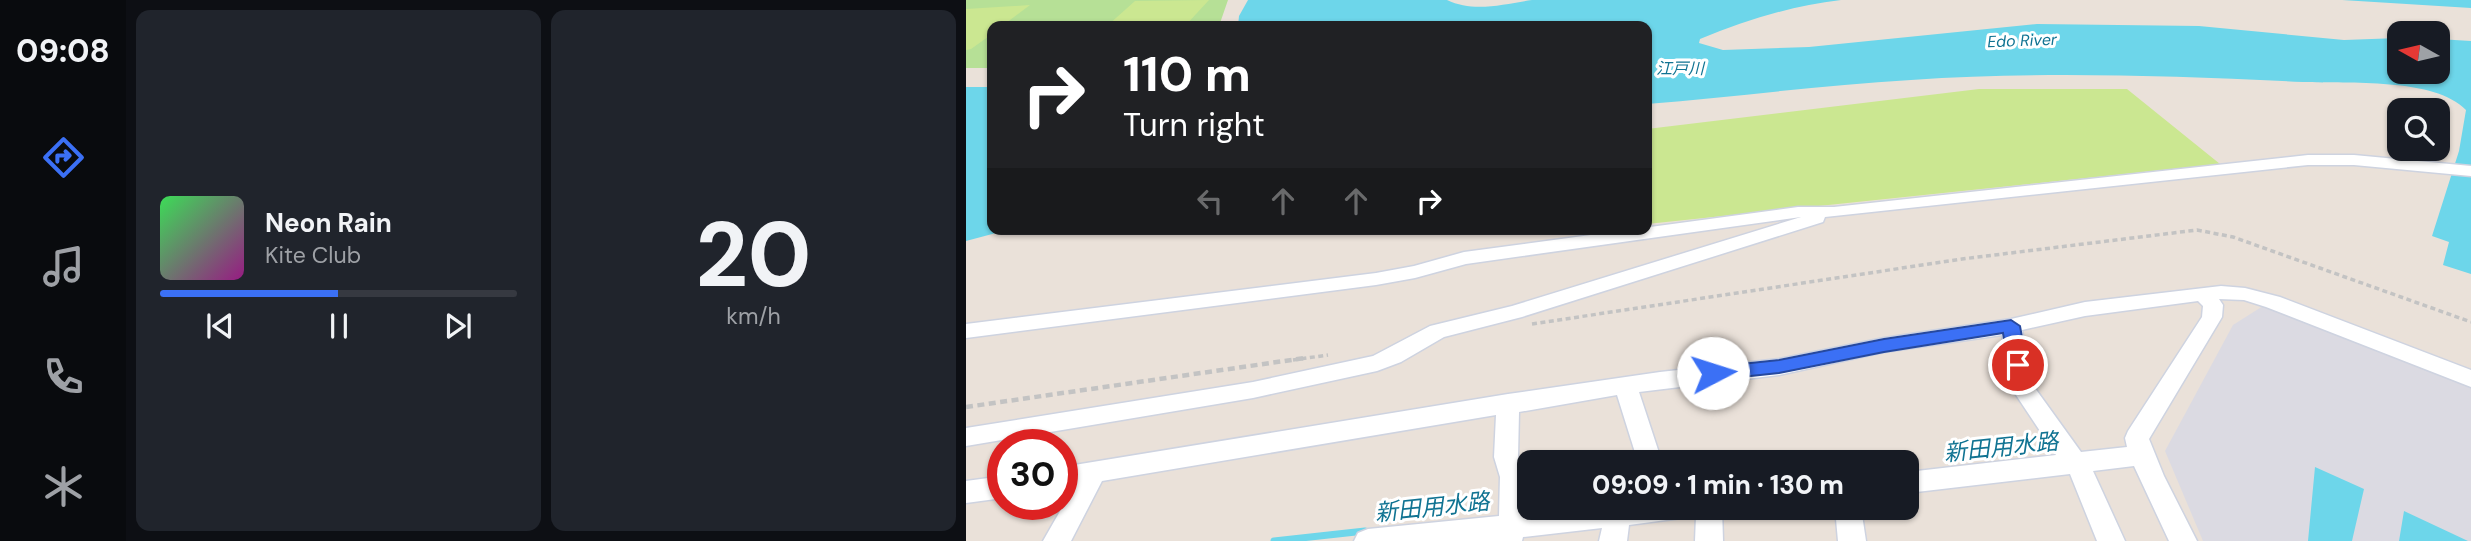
<!DOCTYPE html>
<meta charset="utf-8">
<style>
body{margin:0;font-family:"DM Sans","Noto Sans JP",sans-serif;background:#20242c;color:#f1f3f6;height:100vh;display:flex;flex-direction:column;font-size:26px;white-space:nowrap}
*{box-sizing:border-box;margin:0}
p{font-size:23px;color:#9ea1a6}
.icon{flex:none;width:38px;height:38px;fill:none;stroke:currentColor;stroke-width:2;stroke-linecap:round;stroke-linejoin:round}
.map{position:relative;flex:1;overflow:hidden}
.side{display:flex;flex-direction:column;gap:10px;padding:10px;background:#0d0f14;width:840px}
.side>*{flex:none}
.top-card{position:absolute;left:21px;top:21px;width:665px;height:214px;border-radius:14px;box-shadow:0 2px 5px #0004;background:#202124;color:#fff;overflow:hidden}
.needle{width:46px;rotate:278deg}
.controls{position:absolute;left:1421px;top:21px;display:grid;gap:14px}
.controls a{display:grid;place-items:center;width:63px;height:63px;border-radius:14px;background:#171b24;box-shadow:0 2px 5px #0004;font-size:35px}
.speed{position:absolute;left:21px;top:429px;display:flex;gap:14px;font-size:35px;font-weight:700;text-align:center}
.speed>*{display:grid;place-content:center;width:91px;height:91px;border-radius:50%;background:#171b24;box-shadow:0 2px 5px #0004;line-height:1}
.speed .limit{border:10px solid #d22;background:#fff;color:#111}
.pin{position:absolute;display:grid;place-items:center;width:60px;height:60px;color:#fff;margin:-30px;border:4px solid #fff;border-radius:50%;box-shadow:0 2px 7px #0007}
.me{position:absolute;width:77px;margin:-38px;rotate:85deg;stroke-linejoin:round;filter:drop-shadow(0 0 5px #0008)}
.turn{display:flex;align-items:center;gap:24px;height:147px;padding:0 21px;font-size:32px}
.turn .icon{width:91px;height:91px;stroke-width:2.5}
.turn b{display:block;font-size:49px;line-height:60px}
.lanes{display:flex;align-items:center;height:66px;padding:0 21px;background:#0003;justify-content:center;gap:35px;direction:ltr}
.lanes .off{opacity:.35}
.side .widget{flex:1;display:flex;flex-direction:column;justify-content:center;gap:10px;min-width:0;padding:0 24px;border-radius:14px;background:#20242c}
.side .dial{align-items:center;gap:0}
.dial b{font-size:91px;line-height:1}
.song{display:flex;align-items:center;gap:21px}
.cover{width:84px;height:84px;border-radius:10px;background:linear-gradient(135deg,hsl(130 70% 55%),hsl(310 70% 35%))}
.played{height:7px;border-radius:4px;background:linear-gradient(90deg,#3b70f5 50%,#363941 50%)}
.keys{display:flex;justify-content:space-around;direction:ltr}
.side .tiles{flex:1;display:grid;gap:10px;grid-template-columns:repeat(2,1fr)}
.trip{position:absolute;left:551px;top:450px;width:402px;height:70px;border-radius:14px;background:#171b24;box-shadow:0 2px 5px #0004;font-weight:800;line-height:70px;text-align:center}
main{display:flex;flex:1;min-height:0}
.menu{display:flex;flex-direction:column;width:126px;justify-content:space-around;align-items:center;background:#090b0e;color:#9ea1a6}
.menu .icon{width:49px;height:49px}
.menu .current{color:#3b70f5}
.menu b{font-size:32px;color:#f1f3f6}
.map>svg:first-child{display:block}
.industrial{fill:#dbdae2}
.green{fill:#b6e096}
.pitch{fill:#cbe791}
.water{fill:#6dd6ea}
.lines{fill:none;stroke-linecap:round;stroke-linejoin:round}
.stream{stroke:#6dd6ea;stroke-width:7}
.minor-casing{stroke:#ced3e0;stroke-width:3}
.path-far1{stroke:#c3c3c3;stroke-width:3.5;stroke-dasharray:5 3.5;stroke-linecap:butt}
.path{stroke:#c3c3c3;stroke-width:4.5;stroke-dasharray:7 4.5;stroke-linecap:butt}
.minor{fill:#fff;fill-rule:evenodd}
.route{fill:#3b70f5;stroke:#26499f;stroke-width:2}
.labels{text-anchor:middle;stroke-width:6;stroke-linejoin:round;paint-order:stroke}
.far-water-label{font-size:16px;font-style:italic;fill:#107392;stroke:#fff}
.near-water-label{font-size:23px;font-style:italic;fill:#107392;stroke:#fff}
</style>
<main>
<nav class="menu">
<b>09:08</b>
<svg class="icon current" aria-label="directions" viewBox="0 0 24 24"><path d="M12 3l9 9-9 9-9-9zM9 14v-3h6M13 9l2 2-2 2"/></svg>
<svg class="icon" aria-label="music" viewBox="0 0 24 24"><path d="M9 18V5l10-2v13"/><circle cx="6" cy="18" r="3"/><circle cx="16" cy="16" r="3"/></svg>
<svg class="icon" aria-label="phone" viewBox="0 0 24 24"><path d="M5 4h4l2 5-3 2q2 4 5 5l2-3 5 2v4C11 20 4 13 5 4z"/></svg>
<svg class="icon" aria-label="climate" viewBox="0 0 24 24"><path d="M12 3v18M4 7l16 10M4 17L20 7"/></svg>
</nav>
<section class="side">
<div class="tiles">
<div class="widget">
<div class="song"><i class="cover"></i><div><b>Neon Rain</b><p>Kite Club</p></div></div>
<div class="played"></div>
<div class="keys"><svg class="icon" aria-label="previous" viewBox="0 0 24 24"><path d="M18 5L8 12l10 7zM5 5v14"/></svg><svg class="icon" aria-label="pause" viewBox="0 0 24 24"><path d="M8 5v14M16 5v14"/></svg><svg class="icon" aria-label="next" viewBox="0 0 24 24"><path d="M6 5l10 7-10 7zM19 5v14"/></svg></div>
</div>
<div class="widget dial"><b>20</b><p>km/h</p></div>
</div>
</section>
<div class="map">
<svg width="1505" height="541" viewBox="0 0 1505 541">
<rect width="100%" height="100%" fill="#eae1d9"/>
<!-- industrial -->
<path class="industrial" d="M1297 306 1505 385V541H1237L1199 451 1267 325Z"/>
<!-- green -->
<path class="green" d="M0 0H262L253 26H26V68H0Z"/>
<!-- pitch -->
<path class="pitch" d="M243 0 219 26H141L169 1Z
M64 5 36 26H26V34L5 49 0 50V9Z
M1013 89H1161L1254 164 681 224V129Z"/>
<!-- water -->
<path class="water" d="M282 0H481C508 13 538 4 566 0H875C825 6 780 20 734 39L733 43 757 50 843 47 1071 24 1233 26 1378 40 1433 38V72H1472V39L1505 41V274L1477 265 1483 242 1466 236 1493 151 1500 110C1468 77 1382 84 1337 82 1206 76 1075 71 945 80 857 85 769 97 681 104V26H272L273 16Z
M1376 0H1505V8Z
M0 87H26V229H45L0 241Z
M1349 467 1398 489 1386 541H1342Z
M1438 511 1502 541H1433Z"/>
<g class="lines">
<!-- stream -->
<path class="stream" d="M308 541 399 531"/>
<defs>
<path id="minor" d="M1342 155H1388L1505 166V176L1388 165H1342L859 217 857 222 556 317 478 337 435 362 411 371 287 398 0 446V428L287 382 407 356 464 326 546 306 835 217 500 264 449 278 410 285 0 338V324L410 273 448 266 498 252 832 207H868Z
M1255 286 1279 288 1314 297 1505 370V387L1300 307 1278 300 1253 299 1257 305 1256 317 1183 439 1198 476 1231 541H1203L1168 466 1127 471 1159 541H1131L1104 474 942 493V472L1090 455 1044 386 1036 335 918 352 813 375 673 392 696 462H672L651 395 553 412 552 457 560 477 559 513 615 508H756L757 541H729L730 516 663 525 661 541H633L636 528 557 537 556 541H388L392 533 402 529 533 516 534 477 528 457 530 415 136 481 105 541H77L109 485 96 487V467L542 394 694 372 813 359 918 338 1045 319 1119 302ZM1232 301 1237 306 1236 317 1162 431 1159 438 1161 447 1115 452 1066 384 1056 330 1119 316Z
M37 476V498L0 503V481Z
M869 508H895L900 541H872Z"/>
</defs>
<!-- minor casing -->
<use href="#minor" class="minor-casing"/>
<!-- path-far1 -->
<path class="path-far1" d="M566 324 996 259 1231 230 1267 237 1505 322
M327 360 362 355"/>
<!-- path -->
<path class="path" d="M0 407 339 358"/>
<!-- minor -->
<use href="#minor" class="minor"/>
</g>
<!-- route -->
<path class="route" d="M1045 320 1054 326 1061 365 1058 369H1045L1042 365 1037 333 918 352 813 373 747 380 741 378 738 373 741 369 747 367 813 360 918 339Z"/>
<g class="labels">
<!-- far-water labels -->
<g class="far-water-label">
<text transform="translate(1056 40) rotate(-2)" y="6">Edo River</text>
<text x="714" y="74">江戸川</text>
</g>
<!-- near-water labels -->
<g class="near-water-label">
<text transform="translate(1035 447) rotate(-6)" y="8">新田用水路</text>
<text transform="translate(466 507) rotate(-6)" y="8">新田用水路</text>
</g>
</g>
</svg>
<div class="controls">
<a><svg class="needle" viewBox="-14 -14 28 28"><path d="M0-13l5 13h-10z" fill="#e53935"/><path d="M0 13l5-13h-10z" fill="#9ea1a6"/></svg></a>
<a><svg class="icon" aria-label="search" viewBox="0 0 24 24"><circle cx="10" cy="10" r="6"/><path d="M15 15l6 6"/></svg></a>
</div>
<div class="speed"><div class="limit">30</div></div>
<div class="pin" style="left:1052px;top:365px;background:#d93025"><svg class="icon" aria-label="arrive" viewBox="0 0 24 24"><path d="M6 21V4h12l-3 4 3 4H6"/></svg></div>
<svg class="me" style="left:747px;top:373px" viewBox="-20 -20 40 40"><circle r="19" fill="#fff"/><path d="M0-13L10 11 0 6-10 11z" fill="#3b70f5"/></svg>
<div class="trip">09:09 · 1 min · 130 m</div>
<div class="top-card">
<div class="turn"><svg class="icon" aria-label="right" viewBox="0 0 24 24"><path d="M7 20v-9h11M14 6l5 5-5 5"/></svg><div><b>110 m</b>Turn right</div></div>
<div class="lanes"><svg class="icon off" aria-label="left" viewBox="0 0 24 24"><path d="M17 20v-9H6M10 6l-5 5 5 5"/></svg><svg class="icon off" aria-label="ahead" viewBox="0 0 24 24"><path d="M12 20V5M6 11l6-6 6 6"/></svg><svg class="icon off" aria-label="ahead" viewBox="0 0 24 24"><path d="M12 20V5M6 11l6-6 6 6"/></svg><svg class="icon" aria-label="right" viewBox="0 0 24 24"><path d="M7 20v-9h11M14 6l5 5-5 5"/></svg></div>
</div>
</div>
</main>
